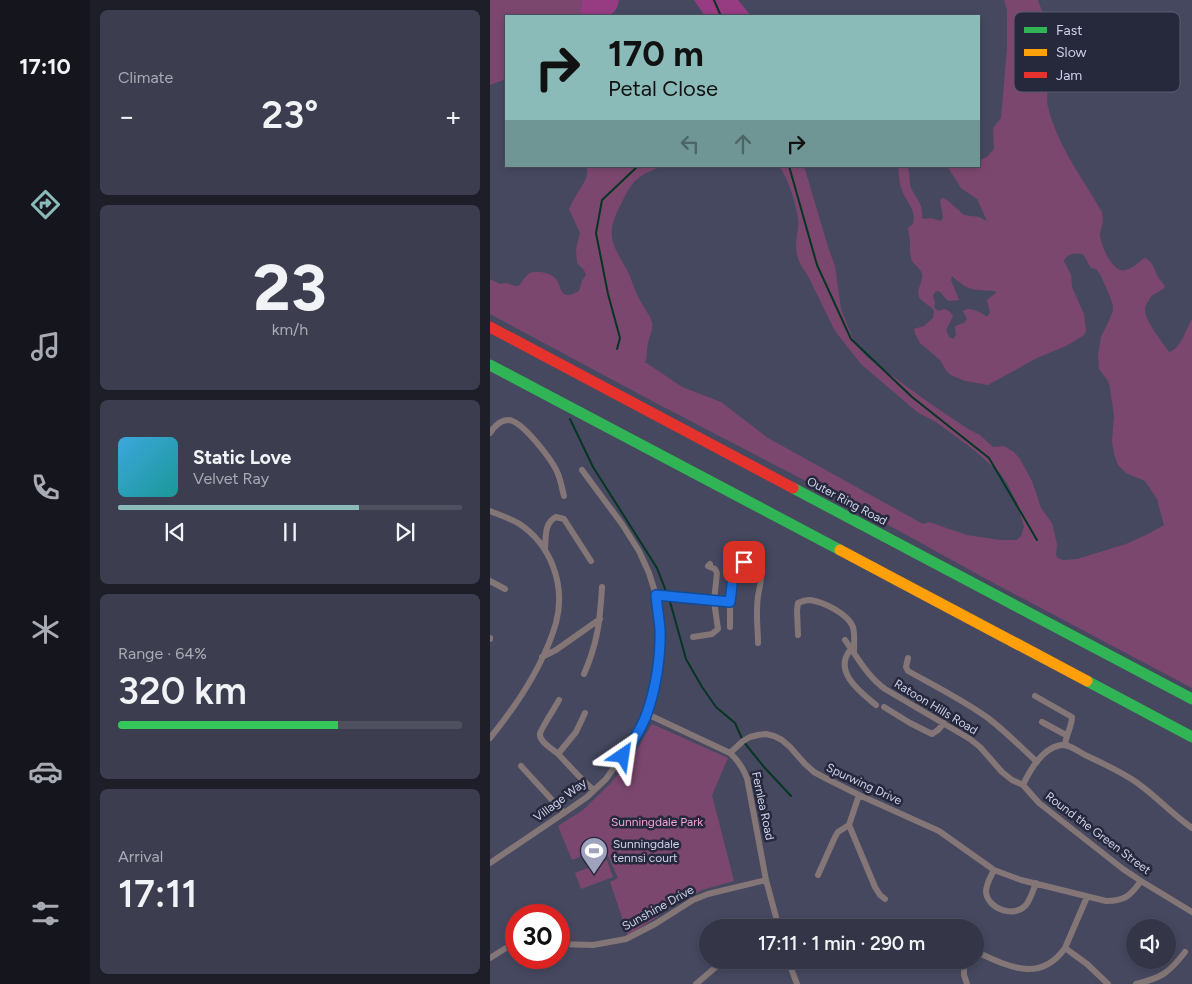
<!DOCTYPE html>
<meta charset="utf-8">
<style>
body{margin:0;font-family:Figtree,sans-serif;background:#3c3e4f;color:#f1f3f6;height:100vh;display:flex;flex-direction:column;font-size:19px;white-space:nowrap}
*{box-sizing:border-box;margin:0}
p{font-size:16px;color:#a9abb4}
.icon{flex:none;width:28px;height:28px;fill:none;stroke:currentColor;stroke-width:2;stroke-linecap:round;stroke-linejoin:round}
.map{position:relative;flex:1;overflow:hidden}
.panel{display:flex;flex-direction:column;gap:10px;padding:10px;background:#1d1e28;width:400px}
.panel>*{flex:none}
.guide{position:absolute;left:15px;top:15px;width:475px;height:152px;border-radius:0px;box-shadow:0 2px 8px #0003,0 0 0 1px #4e5060;background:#8bbbb9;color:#111;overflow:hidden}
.tools{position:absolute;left:636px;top:919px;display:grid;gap:10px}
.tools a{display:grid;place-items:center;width:50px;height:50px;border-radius:50%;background:#343648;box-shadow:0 2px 8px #0003,0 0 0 1px #4e5060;font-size:25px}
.speed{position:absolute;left:15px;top:904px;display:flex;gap:10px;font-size:25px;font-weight:700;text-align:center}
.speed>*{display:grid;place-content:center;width:65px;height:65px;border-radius:50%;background:#343648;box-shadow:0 2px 8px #0003,0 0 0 1px #4e5060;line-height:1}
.speed .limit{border:8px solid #d22;background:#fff;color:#111}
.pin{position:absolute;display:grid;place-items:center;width:42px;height:42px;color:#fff;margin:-21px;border-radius:10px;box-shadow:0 2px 8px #0006}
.me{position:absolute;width:55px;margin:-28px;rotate:32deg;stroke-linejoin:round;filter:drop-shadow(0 0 4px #0008)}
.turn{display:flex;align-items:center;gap:18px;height:105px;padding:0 20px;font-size:22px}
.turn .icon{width:65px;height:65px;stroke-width:2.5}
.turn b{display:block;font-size:35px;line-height:42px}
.lanes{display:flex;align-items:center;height:48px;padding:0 20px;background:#0003;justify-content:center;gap:25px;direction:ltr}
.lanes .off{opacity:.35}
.big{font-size:38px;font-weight:600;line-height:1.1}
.panel .widget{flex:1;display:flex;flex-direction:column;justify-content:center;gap:8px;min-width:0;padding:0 18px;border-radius:8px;background:#3c3e4f}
.panel .dial{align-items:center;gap:0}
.dial b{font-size:65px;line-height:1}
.song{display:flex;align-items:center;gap:15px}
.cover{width:60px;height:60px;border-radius:8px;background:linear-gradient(135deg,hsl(200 70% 55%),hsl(180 70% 35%))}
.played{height:5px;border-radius:2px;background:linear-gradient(90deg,#8bbbb9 70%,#4e5060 70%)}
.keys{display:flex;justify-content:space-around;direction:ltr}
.heat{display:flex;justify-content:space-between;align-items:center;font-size:28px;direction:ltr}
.charge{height:8px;border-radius:4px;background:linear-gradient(90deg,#34c759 64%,#4e5060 0)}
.trip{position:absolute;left:209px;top:919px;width:285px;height:50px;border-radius:25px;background:#343648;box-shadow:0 2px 8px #0003,0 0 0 1px #4e5060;font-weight:600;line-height:50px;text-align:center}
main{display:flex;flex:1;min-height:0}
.menu{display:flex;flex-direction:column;width:90px;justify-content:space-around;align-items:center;background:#15161d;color:#a9abb4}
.menu .icon{width:35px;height:35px}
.menu .on{color:#8bbbb9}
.menu b{font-size:22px;color:#f1f3f6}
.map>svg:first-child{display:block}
.green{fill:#7c476f;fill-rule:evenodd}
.forest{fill:#973c83}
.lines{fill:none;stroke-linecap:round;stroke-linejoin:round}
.stream{stroke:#063523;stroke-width:2}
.street{stroke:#847677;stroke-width:6}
.fast{stroke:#30b455;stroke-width:11}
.slow{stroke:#ff9f0a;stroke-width:11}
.jam{stroke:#e5322d;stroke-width:11}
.route-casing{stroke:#114b97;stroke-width:12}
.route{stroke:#1a73e8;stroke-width:9}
.labels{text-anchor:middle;stroke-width:5;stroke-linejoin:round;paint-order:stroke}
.street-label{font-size:12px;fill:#cfd2ed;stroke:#26283c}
.park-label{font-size:12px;fill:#f3a2d9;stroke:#26283c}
.poi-label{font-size:12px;fill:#cfd2ed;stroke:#26283c;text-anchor:start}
.key{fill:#26283c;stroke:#595b71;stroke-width:1}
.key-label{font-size:14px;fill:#cfd2ed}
</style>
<main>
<nav class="menu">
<b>17:10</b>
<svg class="icon on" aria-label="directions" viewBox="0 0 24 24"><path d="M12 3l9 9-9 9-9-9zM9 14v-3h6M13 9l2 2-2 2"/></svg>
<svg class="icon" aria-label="music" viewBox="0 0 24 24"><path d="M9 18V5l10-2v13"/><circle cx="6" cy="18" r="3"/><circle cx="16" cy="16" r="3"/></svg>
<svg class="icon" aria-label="phone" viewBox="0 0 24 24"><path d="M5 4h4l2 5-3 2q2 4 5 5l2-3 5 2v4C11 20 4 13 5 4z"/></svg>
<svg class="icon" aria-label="climate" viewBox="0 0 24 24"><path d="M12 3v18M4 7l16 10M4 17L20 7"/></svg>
<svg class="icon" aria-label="car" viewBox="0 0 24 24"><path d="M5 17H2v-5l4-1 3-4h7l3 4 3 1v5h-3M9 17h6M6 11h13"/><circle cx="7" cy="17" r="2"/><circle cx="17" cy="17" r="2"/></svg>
<svg class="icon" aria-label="filters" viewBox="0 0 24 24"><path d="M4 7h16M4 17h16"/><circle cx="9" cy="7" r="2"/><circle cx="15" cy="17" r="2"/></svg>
</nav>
<section class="panel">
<div class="widget"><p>Climate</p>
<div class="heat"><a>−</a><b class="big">23°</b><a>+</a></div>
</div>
<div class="widget dial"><b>23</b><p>km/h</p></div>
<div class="widget">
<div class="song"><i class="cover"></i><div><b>Static Love</b><p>Velvet Ray</p></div></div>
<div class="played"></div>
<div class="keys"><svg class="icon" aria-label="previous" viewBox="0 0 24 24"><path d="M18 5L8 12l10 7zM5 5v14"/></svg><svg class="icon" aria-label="pause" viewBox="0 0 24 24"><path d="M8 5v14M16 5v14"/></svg><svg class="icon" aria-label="next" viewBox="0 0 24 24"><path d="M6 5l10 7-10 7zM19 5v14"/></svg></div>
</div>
<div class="widget"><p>Range · 64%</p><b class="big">320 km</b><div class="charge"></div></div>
<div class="widget"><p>Arrival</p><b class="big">17:11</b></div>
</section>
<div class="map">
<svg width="702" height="984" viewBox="0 0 702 984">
<rect width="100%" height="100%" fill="#464860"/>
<!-- green -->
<path class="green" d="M0 0H92L90 12 95 16H16V79L0 85Z
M514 0H548C551 11 558 21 561 32 564 40 564 53 563 62 563 77 554 93 558 107 568 147 592 177 612 212 612 213 613 219 613 220 613 225 610 230 610 235 611 245 622 273 635 270 643 269 648 262 655 258 665 263 664 272 670 280 672 282 674 284 675 287 672 291 666 292 662 296 659 299 655 306 655 310 656 323 672 341 679 352 691 349 696 329 702 319V688L498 580 364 506 164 402 0 314V279L10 284C20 281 20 287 29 286 32 282 35 276 40 273 47 270 61 273 66 279 70 283 69 290 74 294 79 297 84 293 89 291L92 281 96 275 94 270 87 263 86 249 90 233 79 209C81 204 84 199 87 194 92 185 100 177 96 166H172C163 170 152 174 145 181 139 187 135 196 131 204 115 234 121 242 137 270 142 280 145 292 151 302 154 308 160 315 162 322 164 329 159 336 158 344 156 350 158 356 155 362L192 387 231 402 278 438 433 524 439 522 477 535 510 540H527L531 536 534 527 527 503 517 483 510 473 484 450 446 422 427 412 371 364 345 331 317 274C306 260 305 251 307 234 308 229 309 223 308 218 305 200 299 181 289 166H314L339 250 345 266 351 309 365 344 378 358 438 402 478 429 490 435 503 447 514 446 524 452 530 459 542 481 551 508 562 523 567 544 566 555 568 558 573 560 587 559 636 544 656 535 674 525 667 499 655 481 636 473 628 465 624 454 622 441 624 416 620 388 618 381 609 369 608 355 611 337 620 318 623 310V305L619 294 610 274 606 269 601 268 593 254C586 253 577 253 574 261L581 275 582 287 594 314 596 331 594 335 576 346 547 358 498 385 475 381 461 375 457 372 450 360 430 343 425 334 424 329 434 326 443 318 444 310C440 306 431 301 429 297 426 288 434 282 432 273 430 269 425 265 422 261 420 255 420 251 420 245 420 240 419 234 418 229L419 227 423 224C427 210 416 202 412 190 409 183 409 174 408 166H417L418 168C420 174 419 182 421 188 427 201 433 202 432 218L434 219 441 218 451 221 453 217 450 200 452 198 457 200 474 215 489 217 497 221 487 199 471 188 457 166H489V159L490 160 497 157 504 149 503 128 511 118 517 48V10ZM462 276C478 291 483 290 505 291L506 293 497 300 500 312 498 316H496C488 312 481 306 473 311L477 319 474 323 465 326 466 335 463 339 459 337 456 330 463 316 460 312 455 309 448 311 444 307 445 303 443 295 446 291 450 292 458 301 469 300 461 280Z
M162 724 238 758 222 795 244 881 212 890 186 903 164 919 138 935 120 882 128 878 118 856 104 862 99 853 82 860 68 826 93 810 121 783 145 753Z
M117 860 123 877 91 889 85 873Z"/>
<!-- forest -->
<path class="forest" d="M92 0H129C126 20 111 17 95 16L90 12Z
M204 0H248L261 16H215Z"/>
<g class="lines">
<!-- stream -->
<path class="stream" d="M224 0 231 16
M299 166 327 265 361 339 422 397 499 458 547 540
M127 349 130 338 118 294 106 233 112 200 148 166
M80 419 103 467 167 568 177 594
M179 598 196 659 212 687 226 707 245 723 253 741 274 767 301 796"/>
<!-- street -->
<path class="street" d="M0 433C4 427 11 420 18 420 32 420 63 461 68 474 71 481 72 489 74 496
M0 511C10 515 19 518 28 523 61 544 76 585 66 623 54 664 27 705 0 738
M55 549C56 537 54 523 66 517L74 519 101 561
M0 581 15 589
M166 595 240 602
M240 627V602L245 568C248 562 252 561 258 563 264 564 268 567 270 572 273 579 269 588 268 596 267 602 267 609 267 616 267 625 268 634 268 643
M308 635 307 610 308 603C312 601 316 600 320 600 334 602 358 614 363 627 365 635 364 644 364 652
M203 637 222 634 228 629 224 601 227 573 225 569 218 566 220 564
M0 639V638
M355 640C368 658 377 676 395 689L480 739 490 747 512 772 522 780 533 785
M361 649C342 671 370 692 386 705
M52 657 66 650 110 619
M418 658 416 667 418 671C445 686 473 700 498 718 515 731 531 747 547 762
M94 674C108 642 110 620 112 587
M545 696 582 717C582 726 576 735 575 745
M69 700C66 706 50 730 50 734 49 742 63 749 68 754 80 766 90 779 104 790
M394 707 420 723 442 734 448 730 454 723
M157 714 240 753C248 760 253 768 257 778L276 880 289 928
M552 722 576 735
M240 753 253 741 260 737 268 735 276 734 284 736 292 740 300 747 315 764 324 772 335 778 369 795 449 831 504 870 531 880 616 901C635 901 640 896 651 881
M68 754 86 732 95 713
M31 766 74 813
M369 795 359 825 385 887 390 895 395 899
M702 828C682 814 666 796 646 782 630 771 612 763 595 755 588 751 579 744 571 745 552 748 540 770 533 785L549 803 633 869 651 881 702 912
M0 863 74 813 97 797 116 779 144 739 157 714 165 684 169 653 170 630 166 595 159 573 149 551 132 524 92 470
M504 870C501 876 496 884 496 892 498 910 525 918 536 905 541 899 543 890 546 883
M328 875 345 837 348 832 359 825
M69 944 103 945 136 939 165 924 203 900 218 894 276 880
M575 948 597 964 618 984
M485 951C517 966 550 984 575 948L597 897
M0 958 16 948 26 944
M298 960 307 984
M474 960V975L477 984
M206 984 234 960
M646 984C671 978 679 973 695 952"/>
<!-- fast -->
<path class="fast" d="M0 365 350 550
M303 488 702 699
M597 681 702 737"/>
<!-- slow -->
<path class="slow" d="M350 550 597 681"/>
<!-- jam -->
<path class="jam" d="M0 327 303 488"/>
</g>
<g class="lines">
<defs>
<path id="route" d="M133 756C142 743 152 728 157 713 166 688 171 655 170 629 169 618 167 606 166 595L240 602 244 568 247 564 254 562"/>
</defs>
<!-- route casing -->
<use href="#route" class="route-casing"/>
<!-- route -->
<use href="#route" class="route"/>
</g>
<!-- icons -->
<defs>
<symbol id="stadium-pin" viewBox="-11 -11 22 30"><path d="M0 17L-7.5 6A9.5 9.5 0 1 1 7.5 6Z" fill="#9fa2bc" stroke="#26283c"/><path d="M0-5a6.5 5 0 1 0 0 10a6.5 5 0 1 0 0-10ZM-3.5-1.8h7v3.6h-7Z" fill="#fff"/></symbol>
</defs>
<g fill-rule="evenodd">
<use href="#stadium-pin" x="88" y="835" width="32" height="43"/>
</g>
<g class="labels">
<!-- street labels -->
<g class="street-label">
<text transform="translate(357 501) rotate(28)" y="4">Outer Ring Road</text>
<text transform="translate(446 707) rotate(31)" y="4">Ratoon Hills Road</text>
<text transform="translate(374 784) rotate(25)" y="4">Spurwing Drive</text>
<text transform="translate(70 800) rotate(-37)" y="4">Village Way</text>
<text transform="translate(273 806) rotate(78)" y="4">Fernlea Road</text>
<text transform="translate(608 833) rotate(37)" y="4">Round the Green Street</text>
<text transform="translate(168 908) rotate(-29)" y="4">Sunshine Drive</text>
</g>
<!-- park labels -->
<g class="park-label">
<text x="167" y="826">Sunningdale Park</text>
</g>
<!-- poi labels -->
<g class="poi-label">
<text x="123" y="848">Sunningdale<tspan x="123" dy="14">tennsi court</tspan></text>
</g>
</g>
<!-- legend -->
<rect x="524" y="12" width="166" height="80" rx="8" class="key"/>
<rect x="534" y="27" width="23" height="6" fill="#30b455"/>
<rect x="534" y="49" width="23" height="7" fill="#ff9f0a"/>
<rect x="534" y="72" width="23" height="6" fill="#e5322d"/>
<g class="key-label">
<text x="566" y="35">Fast</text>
<text x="566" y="57">Slow</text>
<text x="566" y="80">Jam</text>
</g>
</svg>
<div class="tools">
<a><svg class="icon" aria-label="sound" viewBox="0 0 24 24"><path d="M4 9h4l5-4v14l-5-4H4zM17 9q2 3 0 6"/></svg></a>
</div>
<div class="speed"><div class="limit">30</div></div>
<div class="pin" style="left:254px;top:562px;background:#d93025"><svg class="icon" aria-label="arrive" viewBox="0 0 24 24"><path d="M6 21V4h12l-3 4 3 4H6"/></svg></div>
<svg class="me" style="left:133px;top:756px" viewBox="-20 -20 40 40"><path d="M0-17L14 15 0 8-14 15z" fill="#1a73e8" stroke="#fff" stroke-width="4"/></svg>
<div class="trip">17:11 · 1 min · 290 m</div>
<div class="guide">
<div class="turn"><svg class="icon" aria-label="right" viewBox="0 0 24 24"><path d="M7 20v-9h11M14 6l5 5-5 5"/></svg><div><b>170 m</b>Petal Close</div></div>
<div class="lanes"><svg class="icon off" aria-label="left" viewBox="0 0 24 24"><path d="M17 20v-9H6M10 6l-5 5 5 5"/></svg><svg class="icon off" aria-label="ahead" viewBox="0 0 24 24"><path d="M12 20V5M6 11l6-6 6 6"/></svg><svg class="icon" aria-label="right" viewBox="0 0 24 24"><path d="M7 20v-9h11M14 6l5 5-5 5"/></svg></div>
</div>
</div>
</main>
